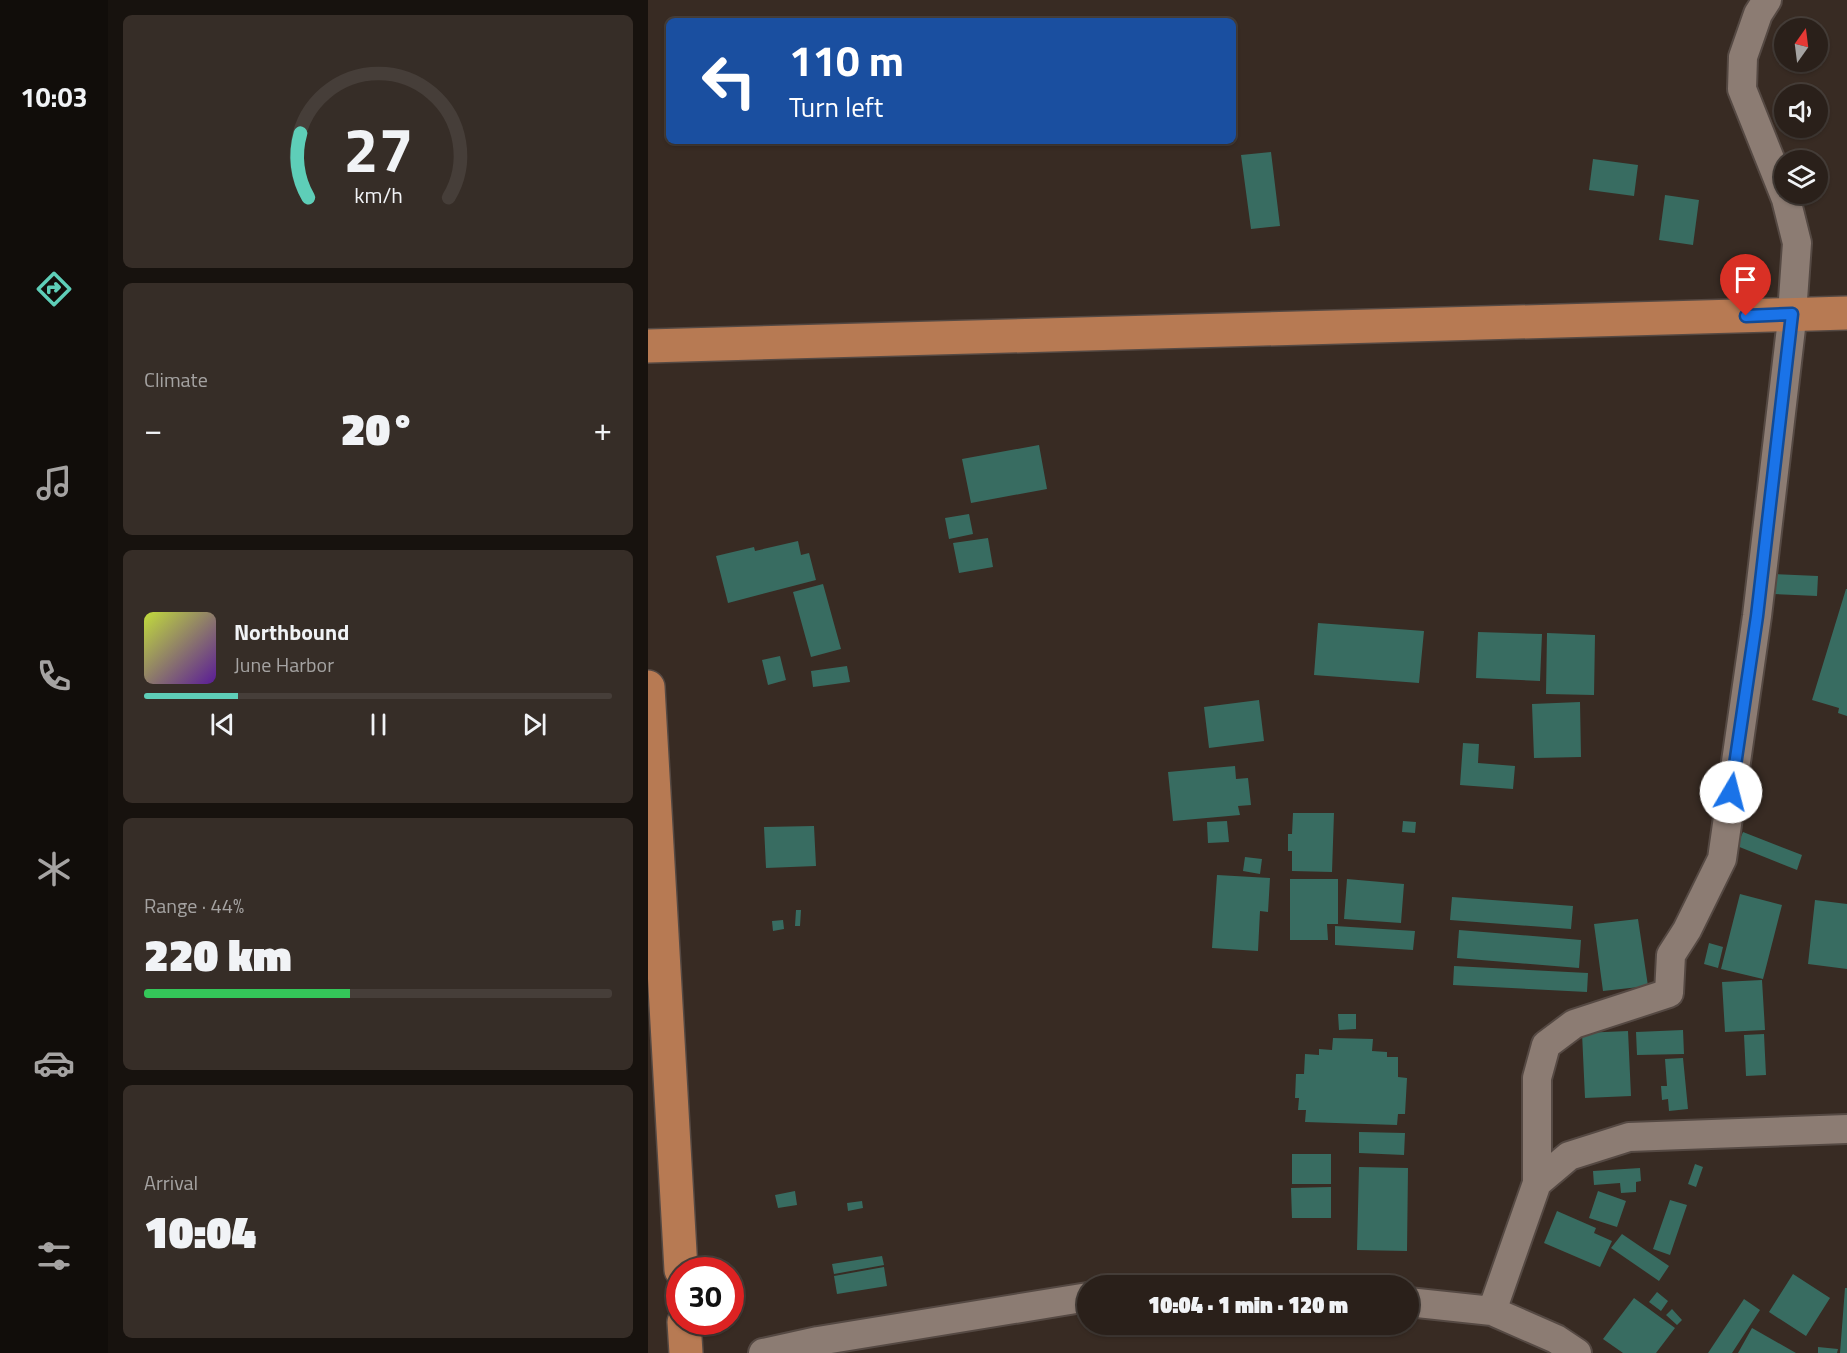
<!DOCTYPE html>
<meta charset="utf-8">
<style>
body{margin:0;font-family:"Titillium Web",sans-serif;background:#362d27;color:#f1f3f6;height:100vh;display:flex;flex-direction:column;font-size:22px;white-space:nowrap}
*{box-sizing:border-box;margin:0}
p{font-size:20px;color:#a5a3a2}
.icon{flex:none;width:33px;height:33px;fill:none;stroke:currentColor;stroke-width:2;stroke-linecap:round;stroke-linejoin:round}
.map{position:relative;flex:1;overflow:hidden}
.details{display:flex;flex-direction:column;gap:15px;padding:15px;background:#17120e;width:540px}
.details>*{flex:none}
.hud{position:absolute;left:18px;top:18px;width:570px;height:126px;border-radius:9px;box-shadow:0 2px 4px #0004,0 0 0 2px #463e39;background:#1a4fa0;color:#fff;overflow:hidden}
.needle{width:39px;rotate:14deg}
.buttons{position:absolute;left:1126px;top:18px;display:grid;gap:12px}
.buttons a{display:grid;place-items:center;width:54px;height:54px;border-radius:50%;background:#2a201a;box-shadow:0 2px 4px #0004,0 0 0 2px #463e39;font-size:30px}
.speed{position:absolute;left:18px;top:1257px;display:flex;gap:12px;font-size:30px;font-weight:700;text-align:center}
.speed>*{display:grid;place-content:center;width:78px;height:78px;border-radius:50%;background:#2a201a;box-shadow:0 2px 4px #0004,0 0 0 2px #463e39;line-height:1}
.speed .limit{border:9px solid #d22;background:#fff;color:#111}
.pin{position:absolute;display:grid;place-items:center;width:51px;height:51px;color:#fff;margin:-62px -26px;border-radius:50% 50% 50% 0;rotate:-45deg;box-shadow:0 0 6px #0007}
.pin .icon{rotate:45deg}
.me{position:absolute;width:66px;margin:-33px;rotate:8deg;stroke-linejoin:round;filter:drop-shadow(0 0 4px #0008)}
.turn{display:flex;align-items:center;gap:21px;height:126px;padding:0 24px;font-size:27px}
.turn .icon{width:78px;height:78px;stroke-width:2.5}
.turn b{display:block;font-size:42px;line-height:51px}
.big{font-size:45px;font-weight:800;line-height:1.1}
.details .widget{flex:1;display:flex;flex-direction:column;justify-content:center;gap:9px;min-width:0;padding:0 21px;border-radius:9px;background:#362d27}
.details .dial{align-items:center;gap:0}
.dial svg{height:156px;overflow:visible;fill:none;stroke:#463e39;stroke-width:7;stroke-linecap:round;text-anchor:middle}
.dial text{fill:#f1f3f6;stroke:none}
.song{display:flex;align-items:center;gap:18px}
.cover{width:72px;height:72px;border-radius:9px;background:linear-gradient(135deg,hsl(70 70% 55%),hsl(270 70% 35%))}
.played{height:6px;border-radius:3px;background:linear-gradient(90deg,#5eceb8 20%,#463e39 20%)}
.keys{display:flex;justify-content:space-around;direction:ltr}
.heat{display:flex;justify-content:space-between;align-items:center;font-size:33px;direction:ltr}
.charge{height:9px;border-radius:4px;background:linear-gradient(90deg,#34c759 44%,#463e39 0)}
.trip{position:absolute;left:429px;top:1275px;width:342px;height:60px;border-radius:30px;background:#2a201a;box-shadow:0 2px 4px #0004,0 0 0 2px #463e39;font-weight:800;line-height:60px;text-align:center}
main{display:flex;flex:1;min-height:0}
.tabs{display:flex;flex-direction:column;width:108px;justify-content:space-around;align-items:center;background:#110d0a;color:#a5a3a2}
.tabs .icon{width:42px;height:42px}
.tabs .on{color:#5eceb8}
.tabs b{font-size:27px;color:#f1f3f6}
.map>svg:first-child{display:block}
.building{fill:#386c61}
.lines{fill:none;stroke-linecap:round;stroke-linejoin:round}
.minor-casing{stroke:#554943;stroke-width:32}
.major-casing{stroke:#554943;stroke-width:36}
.minor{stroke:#8c7c73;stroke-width:28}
.major{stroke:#b77a53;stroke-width:33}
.route-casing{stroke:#114b97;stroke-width:15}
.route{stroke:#1a73e8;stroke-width:10}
</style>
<main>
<nav class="tabs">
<b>10:03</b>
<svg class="icon on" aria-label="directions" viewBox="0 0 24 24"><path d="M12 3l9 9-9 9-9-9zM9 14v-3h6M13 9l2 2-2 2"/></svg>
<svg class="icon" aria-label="music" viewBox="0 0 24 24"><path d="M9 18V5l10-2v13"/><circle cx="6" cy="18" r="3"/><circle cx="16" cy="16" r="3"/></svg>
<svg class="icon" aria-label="phone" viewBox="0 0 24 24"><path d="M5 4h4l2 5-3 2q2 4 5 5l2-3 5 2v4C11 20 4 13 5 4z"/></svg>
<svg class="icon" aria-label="climate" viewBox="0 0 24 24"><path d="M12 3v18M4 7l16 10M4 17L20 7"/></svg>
<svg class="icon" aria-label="car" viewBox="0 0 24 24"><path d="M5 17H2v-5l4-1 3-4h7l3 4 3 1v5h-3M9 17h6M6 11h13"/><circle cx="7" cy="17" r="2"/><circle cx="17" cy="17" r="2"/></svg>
<svg class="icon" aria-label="filters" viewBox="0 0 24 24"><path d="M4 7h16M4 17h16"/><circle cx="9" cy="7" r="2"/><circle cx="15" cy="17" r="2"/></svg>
</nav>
<section class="details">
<div class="widget dial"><svg viewBox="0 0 100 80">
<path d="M14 69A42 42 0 1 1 86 69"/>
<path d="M14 69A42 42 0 0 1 10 36" stroke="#5eceb8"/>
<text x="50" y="56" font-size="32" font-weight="700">27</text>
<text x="50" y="72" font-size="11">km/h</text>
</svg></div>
<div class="widget"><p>Climate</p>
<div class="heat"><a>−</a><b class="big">20°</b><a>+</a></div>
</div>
<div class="widget">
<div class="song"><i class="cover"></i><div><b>Northbound</b><p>June Harbor</p></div></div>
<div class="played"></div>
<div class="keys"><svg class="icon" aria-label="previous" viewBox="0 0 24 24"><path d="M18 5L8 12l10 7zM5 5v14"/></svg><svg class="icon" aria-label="pause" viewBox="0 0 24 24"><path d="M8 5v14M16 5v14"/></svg><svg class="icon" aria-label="next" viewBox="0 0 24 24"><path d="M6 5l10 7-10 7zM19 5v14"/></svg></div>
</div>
<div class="widget"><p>Range · 44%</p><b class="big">220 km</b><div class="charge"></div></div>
<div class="widget"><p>Arrival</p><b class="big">10:04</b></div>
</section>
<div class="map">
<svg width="1199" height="1353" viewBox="0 0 1199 1353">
<rect width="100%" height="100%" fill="#382b23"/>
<!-- building -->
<path class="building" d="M623 152 632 226 603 229 593 155Z
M945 159 990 165 986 196 941 190Z
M1017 195 1051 200 1045 245 1011 240Z
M391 445 399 489 323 503 314 459Z
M321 514 325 534 301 539 297 518Z
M340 538 345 567 311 573 305 543Z
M150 541 153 555 161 553 168 580 80 603 68 556 106 547 107 551Z
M1126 574 1170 576 1169 596 1125 594Z
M175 584 193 649 163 657 145 592Z
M1198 589H1199V716L1190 713 1191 708 1164 700Z
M670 623 776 631 771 683 666 675Z
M830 632 894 634 892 681 828 678Z
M899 633 947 635 946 695 898 694Z
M132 656 138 680 120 685 114 660Z
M199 666 202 682 165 687 163 671Z
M611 700 616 741 561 748 556 707Z
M932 702 933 757 886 758 884 704Z
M815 743 831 744 830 763 867 766 865 789 812 785Z
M587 766 588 779 600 778 603 805 590 806 592 815 525 821 520 772Z
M645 813H686L684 872 644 871V851H640V834H644Z
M579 821 581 842 560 843 559 822Z
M755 821 768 822 767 833 754 832Z
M166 826 168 866 118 868 116 827Z
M1095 832 1154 855 1149 870 1089 846Z
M597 857 614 859 612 874 595 871Z
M569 875 622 878 620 912 612 911 610 951 564 948Z
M642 879H690V924H679L680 940H642Z
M699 879 756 884 753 923 696 919Z
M1092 894 1134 905 1115 979 1073 969Z
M804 897 925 906 923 929 802 920Z
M1167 900 1199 904V969L1160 964Z
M148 910H153L152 926H147Z
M990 919 1000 986 955 991 946 924Z
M135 920 136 929 125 931 124 921Z
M687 926 767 931 765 950 687 945Z
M811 930 933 940 931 968 809 958Z
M1061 943 1075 947 1070 968 1056 964Z
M806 966 940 973 939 992 805 985Z
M1114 980 1117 1030 1077 1032 1074 982Z
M690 1014H708V1029L691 1030Z
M1035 1030 1036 1054 989 1055 988 1032Z
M980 1031 983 1096 937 1098 934 1033Z
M1116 1034 1118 1075 1098 1076 1096 1035Z
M685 1038 725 1039 724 1051 739 1052V1057H750V1077L759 1078 757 1114H750L749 1125 657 1122 658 1110H650L651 1098H647L648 1074H656L657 1054 671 1055V1049L684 1050Z
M1035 1058 1040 1109 1021 1111 1020 1099 1014 1100 1013 1086H1019L1017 1059Z
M711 1132 757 1133 756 1155 711 1153Z
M644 1154H683V1184H644Z
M1047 1164 1055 1167 1048 1187 1040 1184Z
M711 1167 760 1168 759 1251 709 1250Z
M992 1168 993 1181 988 1182V1192L973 1193 972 1183 946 1185 945 1171Z
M683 1187V1218H644L643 1188Z
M147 1191 149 1205 130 1208 127 1195Z
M950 1191 978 1201 969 1227 941 1218Z
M1022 1200 1039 1205 1022 1255 1005 1249Z
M214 1201 215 1208 200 1211 199 1203Z
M909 1211 948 1228 946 1233 964 1241 952 1267 896 1243Z
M974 1234 1021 1266 1011 1281 963 1248Z
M234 1256 236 1265 186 1274 184 1264Z
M236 1267 239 1286 189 1294 186 1276Z
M1145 1274 1182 1298 1158 1336 1121 1312Z
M1197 1288H1199V1353H1192Z
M1009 1292 1020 1301 1013 1311 1001 1302Z
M986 1298 1027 1328 1008 1353H975L955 1339Z
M1096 1299 1112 1310 1084 1353H1060Z
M1024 1309 1034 1320 1029 1325 1018 1315Z
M1104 1328 1148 1353H1090Z
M1170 1347 1190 1349 1189 1353H1170Z"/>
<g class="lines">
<defs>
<path id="minor" d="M889 1183V1078L898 1045 926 1024 1021 993 1023 955 1039 930 1074 859 1109 616 1143 328 1149 243 1138 199 1094 89 1095 57 1110 14 1119 0
M760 1302 844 1311 908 1339 929 1353
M844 1311 889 1183 921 1156 981 1137 1199 1129
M115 1353 170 1341 440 1297"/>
<path id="major" d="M0 346 1199 313
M0 687 33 1270
M36 1322 38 1353"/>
</defs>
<!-- minor casing -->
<use href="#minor" class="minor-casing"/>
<!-- major casing -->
<use href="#major" class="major-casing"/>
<!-- minor -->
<use href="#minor" class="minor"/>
<!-- major -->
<use href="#major" class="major"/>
</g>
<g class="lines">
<defs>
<path id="route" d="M1083 792 1109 616 1144 314 1098 316"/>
</defs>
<!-- route casing -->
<use href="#route" class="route-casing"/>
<!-- route -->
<use href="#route" class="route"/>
</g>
</svg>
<div class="buttons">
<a><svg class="needle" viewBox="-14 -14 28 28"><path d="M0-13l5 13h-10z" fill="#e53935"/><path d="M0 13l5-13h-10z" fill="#a5a3a2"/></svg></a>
<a><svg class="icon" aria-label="sound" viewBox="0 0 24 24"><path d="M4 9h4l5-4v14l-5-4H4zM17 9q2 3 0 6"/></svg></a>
<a><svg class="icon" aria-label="layers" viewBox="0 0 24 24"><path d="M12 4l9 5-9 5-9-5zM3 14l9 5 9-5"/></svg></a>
</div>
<div class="speed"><div class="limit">30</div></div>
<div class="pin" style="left:1098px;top:316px;background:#d93025"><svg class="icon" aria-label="arrive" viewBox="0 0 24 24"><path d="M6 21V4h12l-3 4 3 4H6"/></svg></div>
<svg class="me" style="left:1083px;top:792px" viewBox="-20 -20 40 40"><circle r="19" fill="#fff"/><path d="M0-13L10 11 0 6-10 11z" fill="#1a73e8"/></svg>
<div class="trip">10:04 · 1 min · 120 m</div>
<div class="hud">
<div class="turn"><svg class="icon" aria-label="left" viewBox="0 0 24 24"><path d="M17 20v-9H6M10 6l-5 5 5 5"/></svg><div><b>110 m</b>Turn left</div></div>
</div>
</div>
</main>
